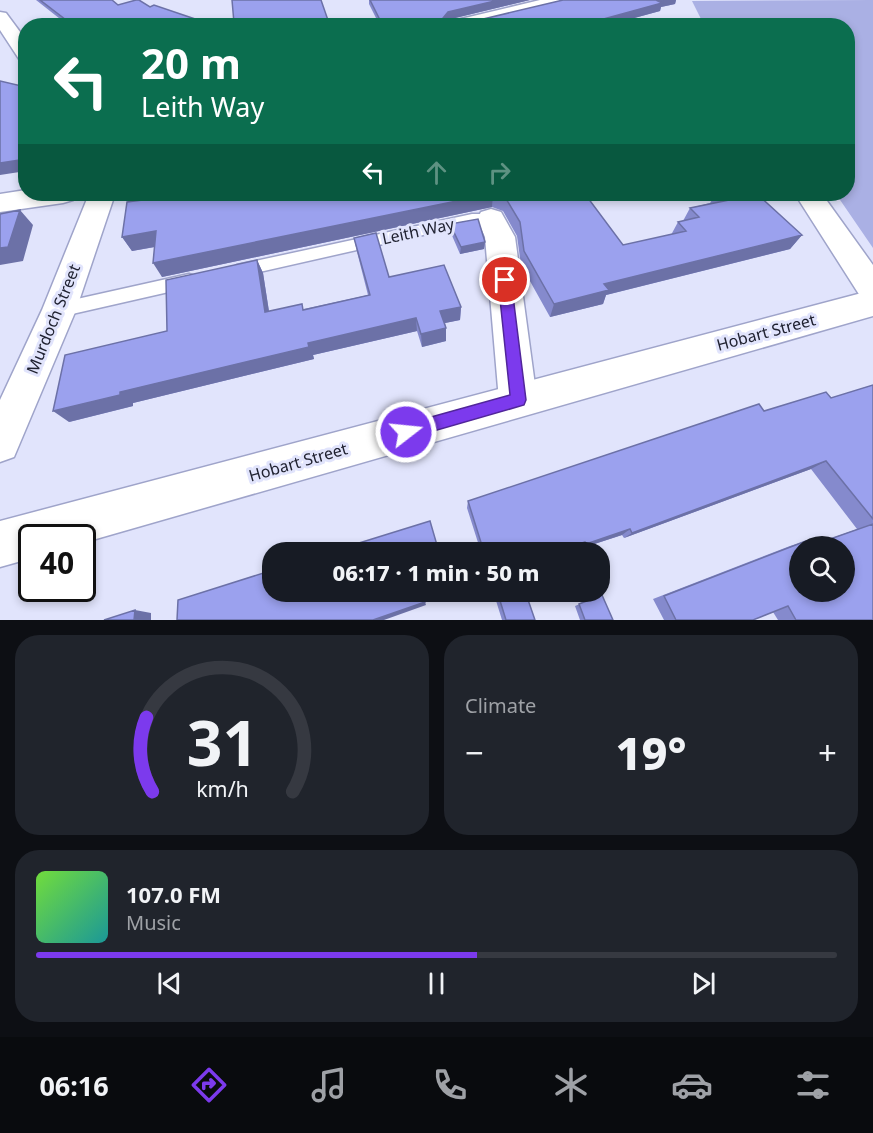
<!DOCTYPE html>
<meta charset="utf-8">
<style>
body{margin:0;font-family:"Noto Sans",sans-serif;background:#20242c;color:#f1f3f6;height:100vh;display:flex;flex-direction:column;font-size:22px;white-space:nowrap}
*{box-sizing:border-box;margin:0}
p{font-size:20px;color:#9ea1a6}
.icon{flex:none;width:33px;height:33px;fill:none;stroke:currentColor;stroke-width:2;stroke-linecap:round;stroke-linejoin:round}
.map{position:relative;height:620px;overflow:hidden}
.drawer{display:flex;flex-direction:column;gap:15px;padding:15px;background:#0d0f14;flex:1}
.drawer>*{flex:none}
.guide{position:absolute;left:18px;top:18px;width:837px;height:183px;border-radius:24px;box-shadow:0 3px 9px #0003;background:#0b6e4f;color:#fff;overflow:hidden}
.tools{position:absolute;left:789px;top:536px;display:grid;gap:12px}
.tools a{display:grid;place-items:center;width:66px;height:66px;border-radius:50%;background:#171b24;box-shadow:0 3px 9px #0003;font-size:30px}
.speed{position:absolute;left:18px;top:524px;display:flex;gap:12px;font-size:30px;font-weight:700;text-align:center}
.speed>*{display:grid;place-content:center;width:78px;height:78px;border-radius:50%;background:#171b24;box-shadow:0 3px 9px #0003;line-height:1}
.speed .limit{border:3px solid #111;border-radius:9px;background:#fff;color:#111}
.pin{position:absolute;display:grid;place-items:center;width:51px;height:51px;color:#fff;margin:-26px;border:3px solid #fff;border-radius:50%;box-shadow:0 2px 6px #0007}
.me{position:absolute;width:66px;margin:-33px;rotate:74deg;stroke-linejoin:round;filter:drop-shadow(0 0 4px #0008)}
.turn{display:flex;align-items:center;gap:21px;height:126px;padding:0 24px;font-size:27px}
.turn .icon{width:78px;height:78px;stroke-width:2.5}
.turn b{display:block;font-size:42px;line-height:51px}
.lanes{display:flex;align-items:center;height:57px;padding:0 24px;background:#0003;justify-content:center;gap:30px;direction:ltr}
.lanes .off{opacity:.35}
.big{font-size:45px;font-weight:800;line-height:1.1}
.drawer .widget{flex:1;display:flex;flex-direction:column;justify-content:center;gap:9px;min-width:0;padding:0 21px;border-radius:24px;background:#20242c}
.drawer .dial{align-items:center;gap:0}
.dial svg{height:156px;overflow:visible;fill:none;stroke:#363941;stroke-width:7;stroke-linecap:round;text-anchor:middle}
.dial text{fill:#f1f3f6;stroke:none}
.song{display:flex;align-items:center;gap:18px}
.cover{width:72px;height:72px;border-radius:9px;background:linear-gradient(135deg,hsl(100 70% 55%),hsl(180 70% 35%))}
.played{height:6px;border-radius:3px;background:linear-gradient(90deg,#7c3aed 55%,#363941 55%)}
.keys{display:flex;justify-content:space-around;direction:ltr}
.heat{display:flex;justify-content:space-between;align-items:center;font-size:33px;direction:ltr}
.drawer .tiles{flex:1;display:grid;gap:15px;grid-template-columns:1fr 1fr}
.widget:last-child{grid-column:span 2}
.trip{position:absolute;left:262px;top:542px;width:348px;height:60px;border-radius:24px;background:#171b24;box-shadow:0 3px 9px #0003;font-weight:800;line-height:60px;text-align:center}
.dock{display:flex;height:96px;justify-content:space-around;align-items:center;background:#090b0e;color:#9ea1a6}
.dock .icon{width:42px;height:42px}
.dock .on{color:#7c3aed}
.dock b{font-size:27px;color:#f1f3f6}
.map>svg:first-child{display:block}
.green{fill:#aab0e4}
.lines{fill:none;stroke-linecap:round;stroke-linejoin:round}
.service-casing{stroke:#9fa4ca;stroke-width:3}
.minor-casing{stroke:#9fa4ca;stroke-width:3}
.tertiary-casing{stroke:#9fa4ca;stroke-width:3}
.service{fill:#fff;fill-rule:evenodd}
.minor{fill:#fff;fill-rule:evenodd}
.tertiary{fill:#fff;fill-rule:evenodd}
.wall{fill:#858acd}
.shaded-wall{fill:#6c71a7}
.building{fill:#9ba1ee;stroke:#6c71a7;stroke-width:1.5;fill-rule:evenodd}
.route{fill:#7c3aed;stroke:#51269a;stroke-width:1.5}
.labels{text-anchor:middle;stroke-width:6;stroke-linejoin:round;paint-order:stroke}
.street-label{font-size:16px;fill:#202231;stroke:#e1e4fc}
</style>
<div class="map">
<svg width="873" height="620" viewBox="0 0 873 620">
<rect width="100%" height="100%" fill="#e1e4fc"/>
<!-- green -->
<path class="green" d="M873 0V248L836 194H848V26L704 25 692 1Z"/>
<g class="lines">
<defs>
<path id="service" d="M472 214H491L499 219 491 224H472L237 277 229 271 237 265Z
M189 274 195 276 198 281 195 286 59 317 53 315 50 310 53 305 59 303Z"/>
<path id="minor" d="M540 0H569L567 4 478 26H445L448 22Z
M0 12 6 13 26 40V61L19 59 0 30Z
M26 190V194H76L73 200 63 203 0 212V194Z
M89 194H115L76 310 14 457 0 462V400L42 310Z
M795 194H822L873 265V302L862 299Z
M491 209 501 212 515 237 537 400 531 412 518 417 505 412 499 400 485 237 477 219 481 212Z"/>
<path id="tertiary" d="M873 290V316L82 543V537H32V558L0 567V521Z"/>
</defs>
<!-- service casing -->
<use href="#service" class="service-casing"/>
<!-- minor casing -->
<use href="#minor" class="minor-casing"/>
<!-- tertiary casing -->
<use href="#tertiary" class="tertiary-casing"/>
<!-- service -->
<use href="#service" class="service"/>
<!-- minor -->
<use href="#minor" class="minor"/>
<!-- tertiary -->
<use href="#tertiary" class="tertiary"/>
</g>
<!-- wall -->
<path class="wall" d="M36 0H112L118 5 150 7 198 20 200 26H69Z
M369 0H530L451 19 479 20 563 0H676L675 4 661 7 660 11 605 26H380L369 4Z
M210 194H585L623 245 671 235 678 222 683 221 690 208 710 203 716 194H757L802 235 790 249 606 295 603 304 550 317 521 265 517 236 503 211 492 207 162 277 155 247 132 251 122 237 200 195Z
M450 224 485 242 484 249 460 254 450 231Z
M354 238 389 277 461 307 460 320 445 323 446 328V341L422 347 417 331 313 355 314 359 133 403V406L69 422 167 331 257 260 263 273 269 311 304 309 368 295 357 252Z
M873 385V620H778L773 612 753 620H664L653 599 790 546 806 541 810 546 857 529 811 469 624 538 622 535 579 549 578 547 564 552H481L467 508 468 501 764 411 831 398Z
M493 591H525L535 620H502Z
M602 595 613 620H580L575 606Z"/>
<!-- shaded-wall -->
<path class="shaded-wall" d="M499 0H530L447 20 443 18 448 12Z
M663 0H676L675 4 661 7 660 11 605 26H578Z
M271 19 273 26H234V23Z
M198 20 200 26H194Z
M26 159V171L0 175V163Z
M491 194H493L492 207 162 277 153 263Z
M20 210 33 225 23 261 0 265V248Z
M156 231 165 245 132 251 122 237Z
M802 235 790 249 606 295 603 304 550 317 554 304 604 284Z
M485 242 484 249 460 254 461 247Z
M257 260 263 273 271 325 265 312Z
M461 307 460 320 440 324V311Z
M416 318 417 331 313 355 314 359 133 403V406L69 422 53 411 120 392 308 343Z
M446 328V341L422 347 421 334Z
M826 461 811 469 624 538 632 533Z
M630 529 622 535 579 549 586 544Z
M585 542 578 547 564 552H555Z
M446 591H449L448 594 425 602 426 605 384 620H373L424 599Z
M135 610 151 613V620H134Z"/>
<!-- building -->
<path class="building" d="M40 0H112L118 5 136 0H139L150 7 154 5 198 20 194 26H74Z
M232 0H321L330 26H273L271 19 234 23Z
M370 0H499L448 12 443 18 479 20 563 0H663L658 1 662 3 578 26H383Z
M0 81 26 87V159L0 163Z
M190 194H198V195L210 194H491L153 263 156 231 122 237 127 202Z
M495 194H585L623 245 686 231 678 222 699 217 690 208 729 200 723 194H757L802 235 604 284 609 290 554 304 524 251 520 222 505 197Z
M20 210 8 247 0 248V214Z
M478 219 485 242 461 247 450 224Z
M376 233 389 277 444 265 461 307 440 311 446 328 421 334 416 318 308 343 309 347 120 392V395L53 411 65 355 167 331 166 280 257 260 265 312 302 304 303 310 370 295 354 238Z
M873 385V519L826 461 632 533 630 529 586 544 585 542 555 552H484L468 501 759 404 764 411 826 392 831 398Z
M430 521 439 552H330Z
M873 524V620H796L788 606 753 620H676L664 596 806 541 810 546ZM800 546H844V591H800Z
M273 570V591H446L424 599 425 602 373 620H177L178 600Z
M497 591H525L535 620H506Z
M602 595 613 620H585L579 604Z
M135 610 134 620H104Z"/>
<!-- route -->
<path class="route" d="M505 276 511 280 526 400 524 405 406 439 400 437 397 432 400 426 406 424 510 395 498 280Z"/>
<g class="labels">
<!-- street labels -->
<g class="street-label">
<text transform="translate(418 231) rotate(-12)" y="6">Leith Way</text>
<text transform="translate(53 319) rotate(-68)" y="6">Murdoch Street</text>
<text transform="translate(766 332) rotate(-15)" y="6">Hobart Street</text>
<text transform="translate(298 462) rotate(-16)" y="6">Hobart Street</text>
</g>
</g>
</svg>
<div class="tools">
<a><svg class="icon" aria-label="search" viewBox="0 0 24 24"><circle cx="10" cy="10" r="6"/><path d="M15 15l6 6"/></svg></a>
</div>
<div class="speed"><div class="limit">40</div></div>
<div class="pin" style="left:505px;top:280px;background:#d93025"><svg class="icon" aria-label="arrive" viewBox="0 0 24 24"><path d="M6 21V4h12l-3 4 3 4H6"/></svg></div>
<svg class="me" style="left:406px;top:432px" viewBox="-20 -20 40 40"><circle r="17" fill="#7c3aed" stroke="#fff" stroke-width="3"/><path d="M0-11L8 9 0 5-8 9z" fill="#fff"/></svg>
<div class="trip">06:17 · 1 min · 50 m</div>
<div class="guide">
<div class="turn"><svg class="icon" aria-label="left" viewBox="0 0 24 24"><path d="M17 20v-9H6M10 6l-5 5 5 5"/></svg><div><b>20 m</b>Leith Way</div></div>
<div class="lanes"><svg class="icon" aria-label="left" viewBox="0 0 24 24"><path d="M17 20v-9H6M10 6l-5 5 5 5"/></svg><svg class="icon off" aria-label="ahead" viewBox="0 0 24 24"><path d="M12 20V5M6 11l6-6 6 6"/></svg><svg class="icon off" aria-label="right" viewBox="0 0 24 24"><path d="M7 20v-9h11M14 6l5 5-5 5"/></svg></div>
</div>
</div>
<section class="drawer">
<div class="tiles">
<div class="widget dial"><svg viewBox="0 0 100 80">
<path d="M14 69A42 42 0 1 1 86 69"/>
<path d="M14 69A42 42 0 0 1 11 31" stroke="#7c3aed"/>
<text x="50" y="56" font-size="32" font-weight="700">31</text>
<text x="50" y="72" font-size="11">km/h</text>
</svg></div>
<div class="widget"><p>Climate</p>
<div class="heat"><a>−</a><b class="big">19°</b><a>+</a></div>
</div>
<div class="widget">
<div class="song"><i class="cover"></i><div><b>107.0 FM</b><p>Music</p></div></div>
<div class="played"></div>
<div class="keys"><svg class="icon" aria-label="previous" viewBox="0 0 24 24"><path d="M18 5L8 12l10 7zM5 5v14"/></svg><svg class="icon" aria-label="pause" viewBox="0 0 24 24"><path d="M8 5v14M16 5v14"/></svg><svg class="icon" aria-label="next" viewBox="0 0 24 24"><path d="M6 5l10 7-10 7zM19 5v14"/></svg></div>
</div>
</div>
</section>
<nav class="dock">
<b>06:16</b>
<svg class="icon on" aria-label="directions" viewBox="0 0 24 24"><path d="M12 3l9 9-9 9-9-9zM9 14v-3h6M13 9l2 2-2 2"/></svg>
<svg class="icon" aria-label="music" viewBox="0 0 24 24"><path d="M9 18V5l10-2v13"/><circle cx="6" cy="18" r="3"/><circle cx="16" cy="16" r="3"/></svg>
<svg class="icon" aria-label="phone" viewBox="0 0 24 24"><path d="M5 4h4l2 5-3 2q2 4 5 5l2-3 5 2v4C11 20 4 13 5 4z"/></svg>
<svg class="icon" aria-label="climate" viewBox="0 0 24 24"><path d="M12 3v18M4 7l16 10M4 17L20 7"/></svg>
<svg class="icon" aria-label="car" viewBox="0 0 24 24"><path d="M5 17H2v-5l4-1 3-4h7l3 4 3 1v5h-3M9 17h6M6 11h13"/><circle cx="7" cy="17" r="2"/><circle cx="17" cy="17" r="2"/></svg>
<svg class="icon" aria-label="filters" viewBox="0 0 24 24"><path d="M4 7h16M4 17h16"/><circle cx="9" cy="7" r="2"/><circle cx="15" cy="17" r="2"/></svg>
</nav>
